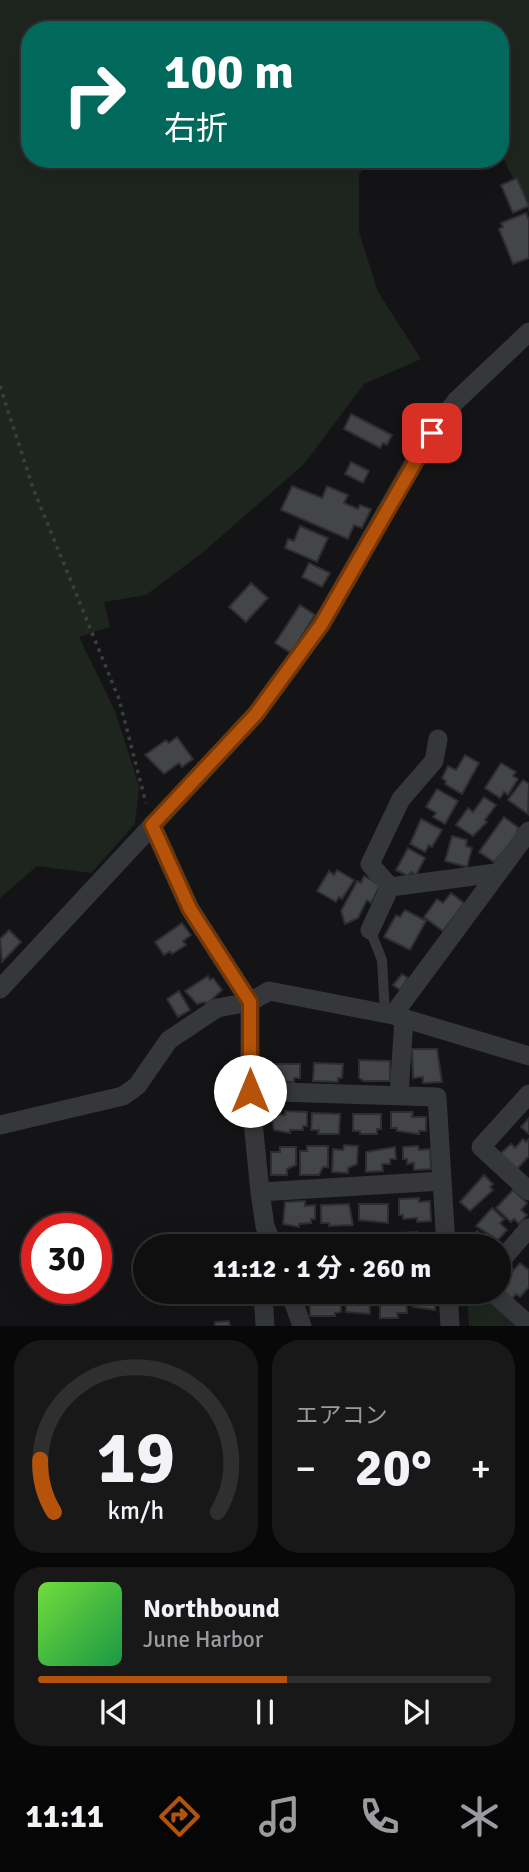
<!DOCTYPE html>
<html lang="ja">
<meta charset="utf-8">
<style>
body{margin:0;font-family:Signika,"Noto Sans JP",sans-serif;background:#181819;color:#f1f3f6;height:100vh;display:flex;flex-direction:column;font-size:26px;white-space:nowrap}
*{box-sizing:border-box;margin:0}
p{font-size:23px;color:#9b9c9f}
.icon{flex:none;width:38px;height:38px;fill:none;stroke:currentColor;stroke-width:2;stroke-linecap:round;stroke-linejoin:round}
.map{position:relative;height:1326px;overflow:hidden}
.drawer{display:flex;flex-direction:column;gap:14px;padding:14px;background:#080809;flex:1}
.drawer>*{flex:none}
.banner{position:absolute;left:21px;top:21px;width:488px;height:147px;border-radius:28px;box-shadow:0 7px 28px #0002,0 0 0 2px #2f2f30;background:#00695c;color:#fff;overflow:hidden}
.speed{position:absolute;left:21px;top:1213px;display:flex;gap:14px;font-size:35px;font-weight:700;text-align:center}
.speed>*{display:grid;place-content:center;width:91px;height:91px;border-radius:50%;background:#0f0f10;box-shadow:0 7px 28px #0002,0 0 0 2px #2f2f30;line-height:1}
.speed .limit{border:10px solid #d22;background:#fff;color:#111}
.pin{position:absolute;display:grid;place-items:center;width:60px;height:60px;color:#fff;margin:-30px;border-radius:14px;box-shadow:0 4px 10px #0006}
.me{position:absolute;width:77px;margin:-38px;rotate:0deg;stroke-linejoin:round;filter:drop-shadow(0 0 5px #0008)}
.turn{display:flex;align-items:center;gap:24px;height:147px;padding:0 28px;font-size:32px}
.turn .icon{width:91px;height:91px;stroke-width:2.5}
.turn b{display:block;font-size:49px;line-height:60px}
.big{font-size:52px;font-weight:700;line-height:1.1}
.drawer .tile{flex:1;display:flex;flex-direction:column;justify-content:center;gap:10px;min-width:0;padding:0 24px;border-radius:28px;background:#181819}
.drawer .dial{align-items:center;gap:0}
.dial svg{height:182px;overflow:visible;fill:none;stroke:#2f2f30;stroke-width:7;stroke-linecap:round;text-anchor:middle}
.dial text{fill:#f1f3f6;stroke:none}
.song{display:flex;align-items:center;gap:21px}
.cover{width:84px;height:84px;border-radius:10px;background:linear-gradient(135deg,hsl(100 70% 55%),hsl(140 70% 35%))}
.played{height:7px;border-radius:4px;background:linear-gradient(90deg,#b45309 55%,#2f2f30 55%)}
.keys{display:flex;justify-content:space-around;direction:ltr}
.heat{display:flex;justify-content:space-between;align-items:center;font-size:38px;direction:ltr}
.drawer .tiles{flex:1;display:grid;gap:14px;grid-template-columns:1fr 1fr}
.tile:last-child{grid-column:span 2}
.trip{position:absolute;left:133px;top:1234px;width:378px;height:70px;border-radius:35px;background:#0f0f10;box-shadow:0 7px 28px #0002,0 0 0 2px #2f2f30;font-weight:700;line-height:70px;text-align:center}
.menu{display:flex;height:112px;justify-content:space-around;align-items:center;background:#060606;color:#9b9c9f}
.menu .icon{width:49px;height:49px}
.menu .on{color:#b45309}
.menu b{font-size:32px;color:#f1f3f6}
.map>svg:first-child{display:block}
.green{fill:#1e251e}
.building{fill:#434549;stroke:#2e2e32;stroke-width:2}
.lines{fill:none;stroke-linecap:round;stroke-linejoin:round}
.path{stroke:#3b3e41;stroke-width:3.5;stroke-dasharray:3.5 5;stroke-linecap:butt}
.lane{stroke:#35373a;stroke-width:10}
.street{stroke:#35373a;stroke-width:19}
.route-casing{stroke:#753606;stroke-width:18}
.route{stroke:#b45309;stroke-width:12}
</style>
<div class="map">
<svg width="529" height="1326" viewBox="0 0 529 1326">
<rect width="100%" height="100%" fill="#141416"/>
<!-- green -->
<path class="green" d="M0 0H529V212L501 153 500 30H30V159H371L359 175V232L378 292 421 359 364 384 304 464 202 553 146 595 104 602 110 627 79 637 115 711 139 786 135 824 91 873 37 866 0 898Z
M483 1292 520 1326H469L467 1293Z"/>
<!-- building -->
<path class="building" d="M517 178 529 206 513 213 501 185Z
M526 213 529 220V258L513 264 499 229 503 227 501 223Z
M351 414 392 435 387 445 383 443 380 448 344 429Z
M351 462 369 471 363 483 345 474Z
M292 486 322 498 327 486 348 495 344 503 358 509 360 505 371 509 362 528 354 525 348 539 281 510Z
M300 526 328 538 317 562 285 548 288 539 294 541Z
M309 563 330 573 322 587 302 577Z
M251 583 268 598 246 622 229 607Z
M300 605 315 615 291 653 275 643Z
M177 737 193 759 182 767 179 763 164 774 145 755 166 740 169 743Z
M465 755 479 763 462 794 445 784 446 781 442 778 448 766 456 770Z
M501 763 516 772 513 776 518 779 508 795 504 792 500 798 485 788Z
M523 780 529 784 528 814 508 800Z
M437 789 458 801 445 824 433 817 436 813 426 807Z
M484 797 496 805 485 820 487 822 473 836 456 825 468 808 473 812Z
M504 817 519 828 517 831 520 833 494 862 479 852Z
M421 819 442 830 432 847 429 845 425 852 410 844Z
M452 836 467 840 466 846 472 848 467 867 445 861Z
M408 848 425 858 416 875 411 872 408 876 396 870Z
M337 870 354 880 342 899 339 897 336 902 317 891 329 871 334 875Z
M364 876 380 885 371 903 367 900 358 918 345 924 341 911 357 881 361 883Z
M451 893 464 903 443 931 424 917 437 899 443 903Z
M405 910 426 921 410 950 384 937 396 915 400 917Z
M182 923 191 935 183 941 186 945 172 954 170 951 164 955 155 942Z
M9 930 21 942 2 962 0 939Z
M402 974 408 978 400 990 393 985Z
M208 976 210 980 213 978 222 990 207 1004 205 1002 197 1004 185 991Z
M179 991 190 1010 178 1017 167 999Z
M412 1049H437L442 1082 423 1083V1077L413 1078Z
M359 1060 390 1061V1081H364L359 1078Z
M314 1063 343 1064 342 1078H338V1082L313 1081Z
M270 1064H300V1078H294V1082L269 1081Z
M285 1111 307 1112V1126H303V1130H290V1133L274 1130 271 1114 285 1115Z
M391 1112H413L412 1117H426V1131H419V1134L397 1131V1128H391Z
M312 1113 340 1114 339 1134H318L319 1130H311Z
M353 1114H381V1129H377V1134H360V1131H353Z
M529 1118V1134L521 1127Z
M523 1139 526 1142 529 1139V1156L517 1169 500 1154 511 1144 515 1148Z
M344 1145 358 1146 357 1164 348 1168V1173L332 1172 333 1149 343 1150Z
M307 1146H328V1167H323L319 1175H300V1151H307Z
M418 1146 419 1150 430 1149 431 1169 414 1170V1163L407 1164V1159H403V1147Z
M280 1147H296V1165L287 1169V1175H271V1152H280Z
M395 1147 396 1159H390V1164H382L383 1171 366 1172V1152Z
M484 1175 493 1184 490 1187 493 1190 470 1211 460 1202Z
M513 1190 527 1203 521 1210 527 1215 519 1224 514 1219 511 1222 496 1208Z
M419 1198V1202L430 1201 431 1221 417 1222V1218L403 1219V1215H399V1199Z
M305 1201V1206L315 1205V1219H311V1223L299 1224V1227L283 1224 285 1202Z
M349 1204 353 1225 329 1226V1223H321V1205Z
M359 1204H388V1223L359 1220Z
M492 1208 504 1219 500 1223 507 1230 498 1240 476 1226Z
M477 1231 494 1246H470L472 1244 468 1240Z
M417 1232V1235L435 1234 436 1246H402V1233Z
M395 1233V1242H391V1246H365L364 1240 381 1239V1234Z
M321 1236V1244L317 1246H290V1241Z
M342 1236H356V1246H326V1241H342Z
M520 1263 529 1270V1287L520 1297 516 1294 512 1299 501 1290 505 1287 501 1284Z
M413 1292H441V1305H435V1310L413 1307Z
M406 1293 407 1313H397L398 1318H380V1294Z
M318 1294H341V1312L335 1313V1316H310V1299H318Z
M369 1294 370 1314 346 1312V1295Z
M229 1321 230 1326H215V1322Z"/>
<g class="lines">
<!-- path -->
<path class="path" d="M0 386 33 488 119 699 146 803"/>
<!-- lane -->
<path class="lane" d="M370 930 382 960 385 1014"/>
<!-- street -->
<path class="street" d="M152 825 190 909 250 1002V1091L260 1192 265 1226 273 1246
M390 887 370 864 401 799 434 761 438 739
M370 930 390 887 496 873
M0 989 256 714 321 625 431 433 456 401 529 332
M393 1015 529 831
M250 1091 437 1097 446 1246
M529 1094 481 1147 529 1191
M399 1095 404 1018
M0 1125 123 1096 137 1086 169 1040 217 1008 250 1002 269 991 393 1015 529 1056
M260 1192 442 1181
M499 1263 529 1228
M263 1292 265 1326
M290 1292 302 1326
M448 1292 450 1326
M492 1292 529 1325"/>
</g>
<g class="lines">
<defs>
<path id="route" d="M250 1091V1002L190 909 152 825 256 714 321 625 432 433"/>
</defs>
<!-- route casing -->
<use href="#route" class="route-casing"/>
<!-- route -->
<use href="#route" class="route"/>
</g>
</svg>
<div class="speed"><div class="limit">30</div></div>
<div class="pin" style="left:432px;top:433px;background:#d93025"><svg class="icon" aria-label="arrive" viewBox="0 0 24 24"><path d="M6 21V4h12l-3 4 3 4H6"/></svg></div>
<svg class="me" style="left:250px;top:1091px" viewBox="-20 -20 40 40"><circle r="19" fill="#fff"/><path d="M0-13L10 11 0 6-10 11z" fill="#b45309"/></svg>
<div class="trip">11:12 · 1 分 · 260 m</div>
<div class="banner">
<div class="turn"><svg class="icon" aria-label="right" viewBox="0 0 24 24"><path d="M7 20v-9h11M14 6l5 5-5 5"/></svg><div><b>100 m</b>右折</div></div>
</div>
</div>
<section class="drawer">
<div class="tiles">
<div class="tile dial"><svg viewBox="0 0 100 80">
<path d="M14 69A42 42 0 1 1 86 69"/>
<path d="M14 69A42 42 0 0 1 8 46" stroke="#b45309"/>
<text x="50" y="56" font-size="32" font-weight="700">19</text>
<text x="50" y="72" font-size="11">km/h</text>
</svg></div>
<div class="tile"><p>エアコン</p>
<div class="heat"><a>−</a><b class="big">20°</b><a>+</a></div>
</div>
<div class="tile">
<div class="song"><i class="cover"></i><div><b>Northbound</b><p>June Harbor</p></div></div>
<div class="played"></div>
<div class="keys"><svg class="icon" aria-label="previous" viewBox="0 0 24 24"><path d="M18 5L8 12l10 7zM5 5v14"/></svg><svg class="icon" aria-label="pause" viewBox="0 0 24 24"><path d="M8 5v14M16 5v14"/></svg><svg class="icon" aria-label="next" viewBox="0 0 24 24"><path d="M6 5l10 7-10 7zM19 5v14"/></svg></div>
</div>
</div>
</section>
<nav class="menu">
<b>11:11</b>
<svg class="icon on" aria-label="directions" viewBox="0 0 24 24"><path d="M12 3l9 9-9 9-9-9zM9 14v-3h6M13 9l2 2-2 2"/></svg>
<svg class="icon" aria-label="music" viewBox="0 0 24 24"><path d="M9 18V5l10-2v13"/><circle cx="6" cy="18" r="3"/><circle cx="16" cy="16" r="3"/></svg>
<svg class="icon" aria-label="phone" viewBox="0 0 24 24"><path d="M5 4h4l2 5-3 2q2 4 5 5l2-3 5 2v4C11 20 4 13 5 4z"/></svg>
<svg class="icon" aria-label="climate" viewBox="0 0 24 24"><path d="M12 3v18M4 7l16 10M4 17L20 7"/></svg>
</nav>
